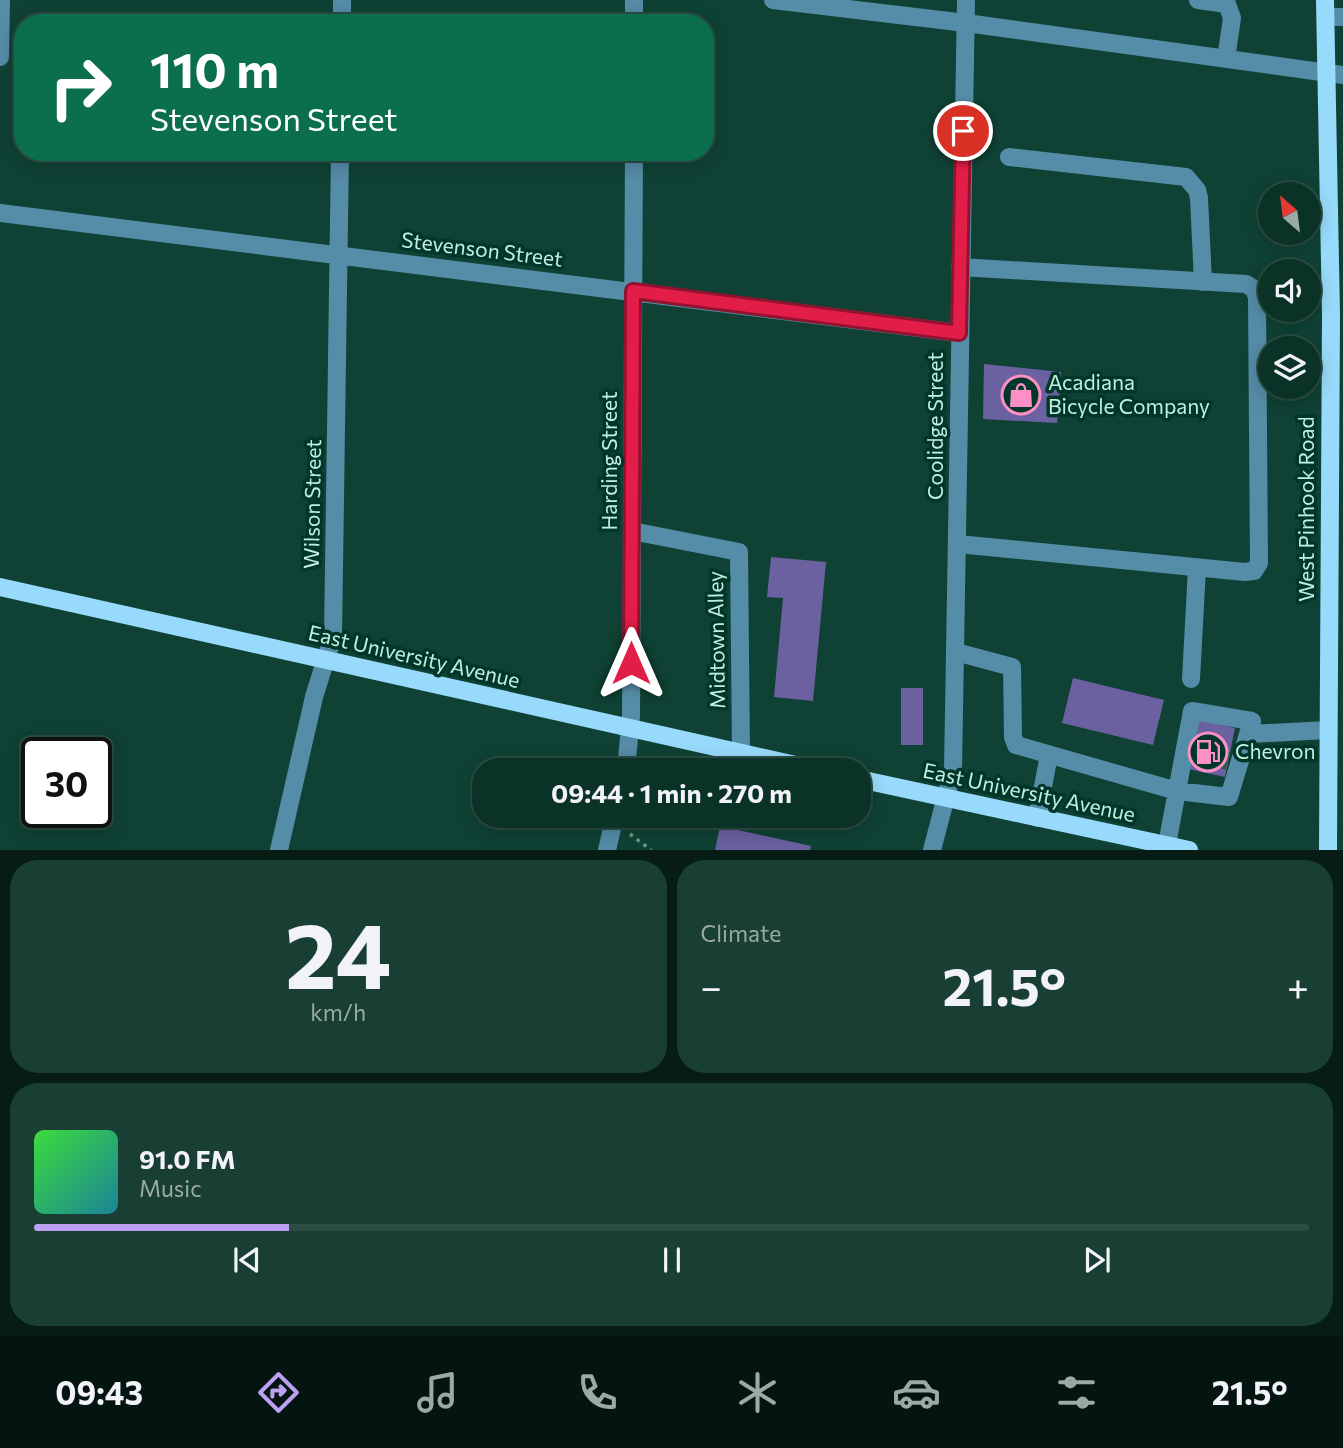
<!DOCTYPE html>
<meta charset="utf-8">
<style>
body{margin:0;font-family:Commissioner,sans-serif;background:#193e33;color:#f1f3f6;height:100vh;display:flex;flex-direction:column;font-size:26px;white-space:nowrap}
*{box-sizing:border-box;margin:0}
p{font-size:23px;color:#9aaaa7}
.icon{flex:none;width:38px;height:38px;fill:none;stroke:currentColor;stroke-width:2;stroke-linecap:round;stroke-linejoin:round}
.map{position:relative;height:850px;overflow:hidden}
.sheet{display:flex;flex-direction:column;gap:10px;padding:10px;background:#061c15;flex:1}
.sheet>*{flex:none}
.top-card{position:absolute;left:14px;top:14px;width:700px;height:147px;border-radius:28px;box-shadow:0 4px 18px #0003,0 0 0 2px #2b4d44;background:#0b6e4f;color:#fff;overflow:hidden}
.needle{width:46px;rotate:332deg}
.fabs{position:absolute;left:1258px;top:182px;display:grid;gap:14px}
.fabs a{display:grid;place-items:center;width:63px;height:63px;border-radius:50%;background:#0b3227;box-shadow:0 4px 18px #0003,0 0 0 2px #2b4d44;font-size:35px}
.speed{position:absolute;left:21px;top:737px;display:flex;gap:14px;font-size:35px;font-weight:700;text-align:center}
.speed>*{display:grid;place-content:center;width:91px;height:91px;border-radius:50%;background:#0b3227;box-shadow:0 4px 18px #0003,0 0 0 2px #2b4d44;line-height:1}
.speed .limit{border:4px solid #111;border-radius:10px;background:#fff;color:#111}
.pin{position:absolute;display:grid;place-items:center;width:60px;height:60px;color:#fff;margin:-30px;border:4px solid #fff;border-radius:50%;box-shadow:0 2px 7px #0007}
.me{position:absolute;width:77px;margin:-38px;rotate:0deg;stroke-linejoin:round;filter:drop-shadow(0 0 5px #0008)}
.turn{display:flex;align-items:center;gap:24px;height:147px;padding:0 21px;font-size:32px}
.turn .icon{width:91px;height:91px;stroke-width:2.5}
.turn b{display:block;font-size:49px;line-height:60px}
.big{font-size:52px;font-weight:700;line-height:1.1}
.sheet .widget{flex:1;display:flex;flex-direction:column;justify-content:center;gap:10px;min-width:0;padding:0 24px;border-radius:28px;background:#193e33}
.sheet .dial{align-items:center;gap:0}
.dial b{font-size:91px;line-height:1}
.song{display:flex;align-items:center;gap:21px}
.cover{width:84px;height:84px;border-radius:10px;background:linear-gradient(135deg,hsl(120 70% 55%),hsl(190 70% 35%))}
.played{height:7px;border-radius:4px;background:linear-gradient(90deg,#bca0f2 20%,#2b4d44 20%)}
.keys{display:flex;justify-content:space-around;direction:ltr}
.heat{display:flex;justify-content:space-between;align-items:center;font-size:38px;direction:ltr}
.sheet .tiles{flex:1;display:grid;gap:10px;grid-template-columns:1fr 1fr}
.widget:last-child{grid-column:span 2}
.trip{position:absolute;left:472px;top:758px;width:399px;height:70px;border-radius:28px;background:#0b3227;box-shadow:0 4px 18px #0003,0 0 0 2px #2b4d44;font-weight:700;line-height:70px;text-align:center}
.menu{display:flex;height:112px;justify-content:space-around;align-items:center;background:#041410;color:#9aaaa7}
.menu .icon{width:49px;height:49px}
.menu .current{color:#bca0f2}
.menu b{font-size:32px;color:#f1f3f6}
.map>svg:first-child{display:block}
.building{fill:#6b60a0}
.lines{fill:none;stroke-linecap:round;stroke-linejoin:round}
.minor-tunnel{stroke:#2a5c4d;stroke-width:18;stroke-dasharray:18 9;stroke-linecap:butt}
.path{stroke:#6a998a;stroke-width:3.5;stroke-dasharray:3.5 5;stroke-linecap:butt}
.minor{stroke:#558ca7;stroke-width:18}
.major{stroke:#98dafb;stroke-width:18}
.route-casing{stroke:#92132f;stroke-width:18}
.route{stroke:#e11d48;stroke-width:12}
.labels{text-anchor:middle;stroke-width:7;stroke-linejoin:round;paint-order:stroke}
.street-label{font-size:21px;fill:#c3eddd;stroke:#00372a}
.poi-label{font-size:21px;fill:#c3eddd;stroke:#00372a;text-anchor:start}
</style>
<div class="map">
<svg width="1343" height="850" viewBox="0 0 1343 850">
<rect width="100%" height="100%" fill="#0f4234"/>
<!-- building -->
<path class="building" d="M984 364 1061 372 1057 423 983 419Z
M771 557 826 562 813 701 774 697 783 598 767 597Z
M1073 678 1164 700 1153 745 1062 723Z
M901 688H923V745H901Z
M1199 720 1235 728 1225 777 1188 769Z
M720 826 811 846 810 850H715Z"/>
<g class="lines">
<!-- minor-tunnel -->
<path class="minor-tunnel" d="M1192 751 1228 761"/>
<!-- path -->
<path class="path" d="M630 834 651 850"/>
<!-- minor -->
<path class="minor" d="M773 0 966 23 1343 75
M1198 0 1227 4 1232 18 1226 59
M1326 17H1343
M342 23V0
M634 23V0
M0 57 1 0
M1009 157 1186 177 1197 190 1199 198 1203 282
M0 213 959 333
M632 531 739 552 741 753
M958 544 1245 572 1254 571 1259 563 1257 297 1254 289 1246 284 960 267
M956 652 1012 667 1013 737 1016 745 1177 791 1229 797 1252 721 1192 711C1184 755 1175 800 1167 845
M1191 679 1197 568
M1248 734 1328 730
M626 770 631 716 634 152
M1037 818 1049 755
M279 850 314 697 333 636 340 152
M607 850 615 816
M932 850 953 770 966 0"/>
<!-- major -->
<path class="major" d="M1325 0 1331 315 1328 850
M0 587 818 770
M859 779 1189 850"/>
</g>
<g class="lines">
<defs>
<path id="route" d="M631 663 633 291 959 333 963 131"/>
</defs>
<!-- route casing -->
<use href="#route" class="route-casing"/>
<!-- route -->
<use href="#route" class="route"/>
</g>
<!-- icons -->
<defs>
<symbol id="shop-ring" viewBox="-11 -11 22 22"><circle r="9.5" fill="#00372a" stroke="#fc8fc3" stroke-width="1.5"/><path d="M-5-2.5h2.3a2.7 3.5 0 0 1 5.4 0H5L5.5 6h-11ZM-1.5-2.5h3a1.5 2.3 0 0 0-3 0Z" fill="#fc8fc3"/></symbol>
<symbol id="fuel-ring" viewBox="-11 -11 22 22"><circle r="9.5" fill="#00372a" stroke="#fc8fc3" stroke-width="1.5"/><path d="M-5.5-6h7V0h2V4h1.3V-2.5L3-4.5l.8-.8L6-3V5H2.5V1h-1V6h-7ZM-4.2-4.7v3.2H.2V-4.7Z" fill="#fc8fc3"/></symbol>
</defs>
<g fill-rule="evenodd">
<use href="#shop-ring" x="999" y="373" width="44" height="44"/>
<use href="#fuel-ring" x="1186" y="730" width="44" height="44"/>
</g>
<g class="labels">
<!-- street labels -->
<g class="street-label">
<text transform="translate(482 250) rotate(7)" y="7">Stevenson Street</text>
<text transform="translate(936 426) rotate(-90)" y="7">Coolidge Street</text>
<text transform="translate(610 461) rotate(-90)" y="7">Harding Street</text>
<text transform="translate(313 504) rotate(-89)" y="7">Wilson Street</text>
<text transform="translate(1307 509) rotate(-90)" y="7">West Pinhook Road</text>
<text transform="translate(717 640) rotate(-91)" y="7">Midtown Alley</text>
<text transform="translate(414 657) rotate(13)" y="7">East University Avenue</text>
<text transform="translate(1029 793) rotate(12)" y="7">East University Avenue</text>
</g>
<!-- poi labels -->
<g class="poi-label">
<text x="1048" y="390">Acadiana<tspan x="1048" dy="24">Bicycle Company</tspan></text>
<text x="1235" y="759">Chevron</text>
</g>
</g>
</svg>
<div class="fabs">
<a><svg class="needle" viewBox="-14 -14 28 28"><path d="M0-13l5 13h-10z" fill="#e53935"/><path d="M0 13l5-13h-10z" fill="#9aaaa7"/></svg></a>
<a><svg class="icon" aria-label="sound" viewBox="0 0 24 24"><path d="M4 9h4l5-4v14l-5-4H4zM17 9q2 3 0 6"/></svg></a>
<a><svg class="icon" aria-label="layers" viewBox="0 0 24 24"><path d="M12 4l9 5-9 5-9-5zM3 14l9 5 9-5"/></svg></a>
</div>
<div class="speed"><div class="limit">30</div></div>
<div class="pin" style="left:963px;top:131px;background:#d93025"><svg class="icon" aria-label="arrive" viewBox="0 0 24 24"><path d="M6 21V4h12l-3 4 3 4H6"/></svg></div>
<svg class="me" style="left:631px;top:663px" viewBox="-20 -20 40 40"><path d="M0-17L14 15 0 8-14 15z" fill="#e11d48" stroke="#fff" stroke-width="4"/></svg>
<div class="trip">09:44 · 1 min · 270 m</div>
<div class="top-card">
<div class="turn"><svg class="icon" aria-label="right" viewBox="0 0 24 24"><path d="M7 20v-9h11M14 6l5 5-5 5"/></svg><div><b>110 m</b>Stevenson Street</div></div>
</div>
</div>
<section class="sheet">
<div class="tiles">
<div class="widget dial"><b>24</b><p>km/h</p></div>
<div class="widget"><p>Climate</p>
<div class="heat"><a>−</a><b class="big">21.5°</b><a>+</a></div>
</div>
<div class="widget">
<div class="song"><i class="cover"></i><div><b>91.0 FM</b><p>Music</p></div></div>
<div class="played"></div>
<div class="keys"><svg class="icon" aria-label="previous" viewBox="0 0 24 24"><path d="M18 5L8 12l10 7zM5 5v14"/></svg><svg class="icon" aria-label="pause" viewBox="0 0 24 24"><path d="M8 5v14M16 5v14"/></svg><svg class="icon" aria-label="next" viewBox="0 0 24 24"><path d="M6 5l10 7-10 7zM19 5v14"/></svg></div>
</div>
</div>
</section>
<nav class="menu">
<b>09:43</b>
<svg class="icon current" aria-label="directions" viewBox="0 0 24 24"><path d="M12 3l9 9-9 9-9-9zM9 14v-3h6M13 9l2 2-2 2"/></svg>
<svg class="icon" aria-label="music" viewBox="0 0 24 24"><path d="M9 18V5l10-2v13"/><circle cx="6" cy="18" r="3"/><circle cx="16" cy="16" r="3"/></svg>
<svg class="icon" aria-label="phone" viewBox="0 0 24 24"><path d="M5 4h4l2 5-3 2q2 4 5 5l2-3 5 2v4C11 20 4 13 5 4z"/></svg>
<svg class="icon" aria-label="climate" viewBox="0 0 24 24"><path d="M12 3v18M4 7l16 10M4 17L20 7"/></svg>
<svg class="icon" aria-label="car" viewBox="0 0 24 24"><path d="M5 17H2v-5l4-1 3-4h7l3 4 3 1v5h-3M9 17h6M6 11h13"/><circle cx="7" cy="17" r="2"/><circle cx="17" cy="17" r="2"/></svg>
<svg class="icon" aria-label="filters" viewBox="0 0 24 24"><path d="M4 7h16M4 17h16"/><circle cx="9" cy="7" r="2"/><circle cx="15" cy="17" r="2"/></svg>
<b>21.5°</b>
</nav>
